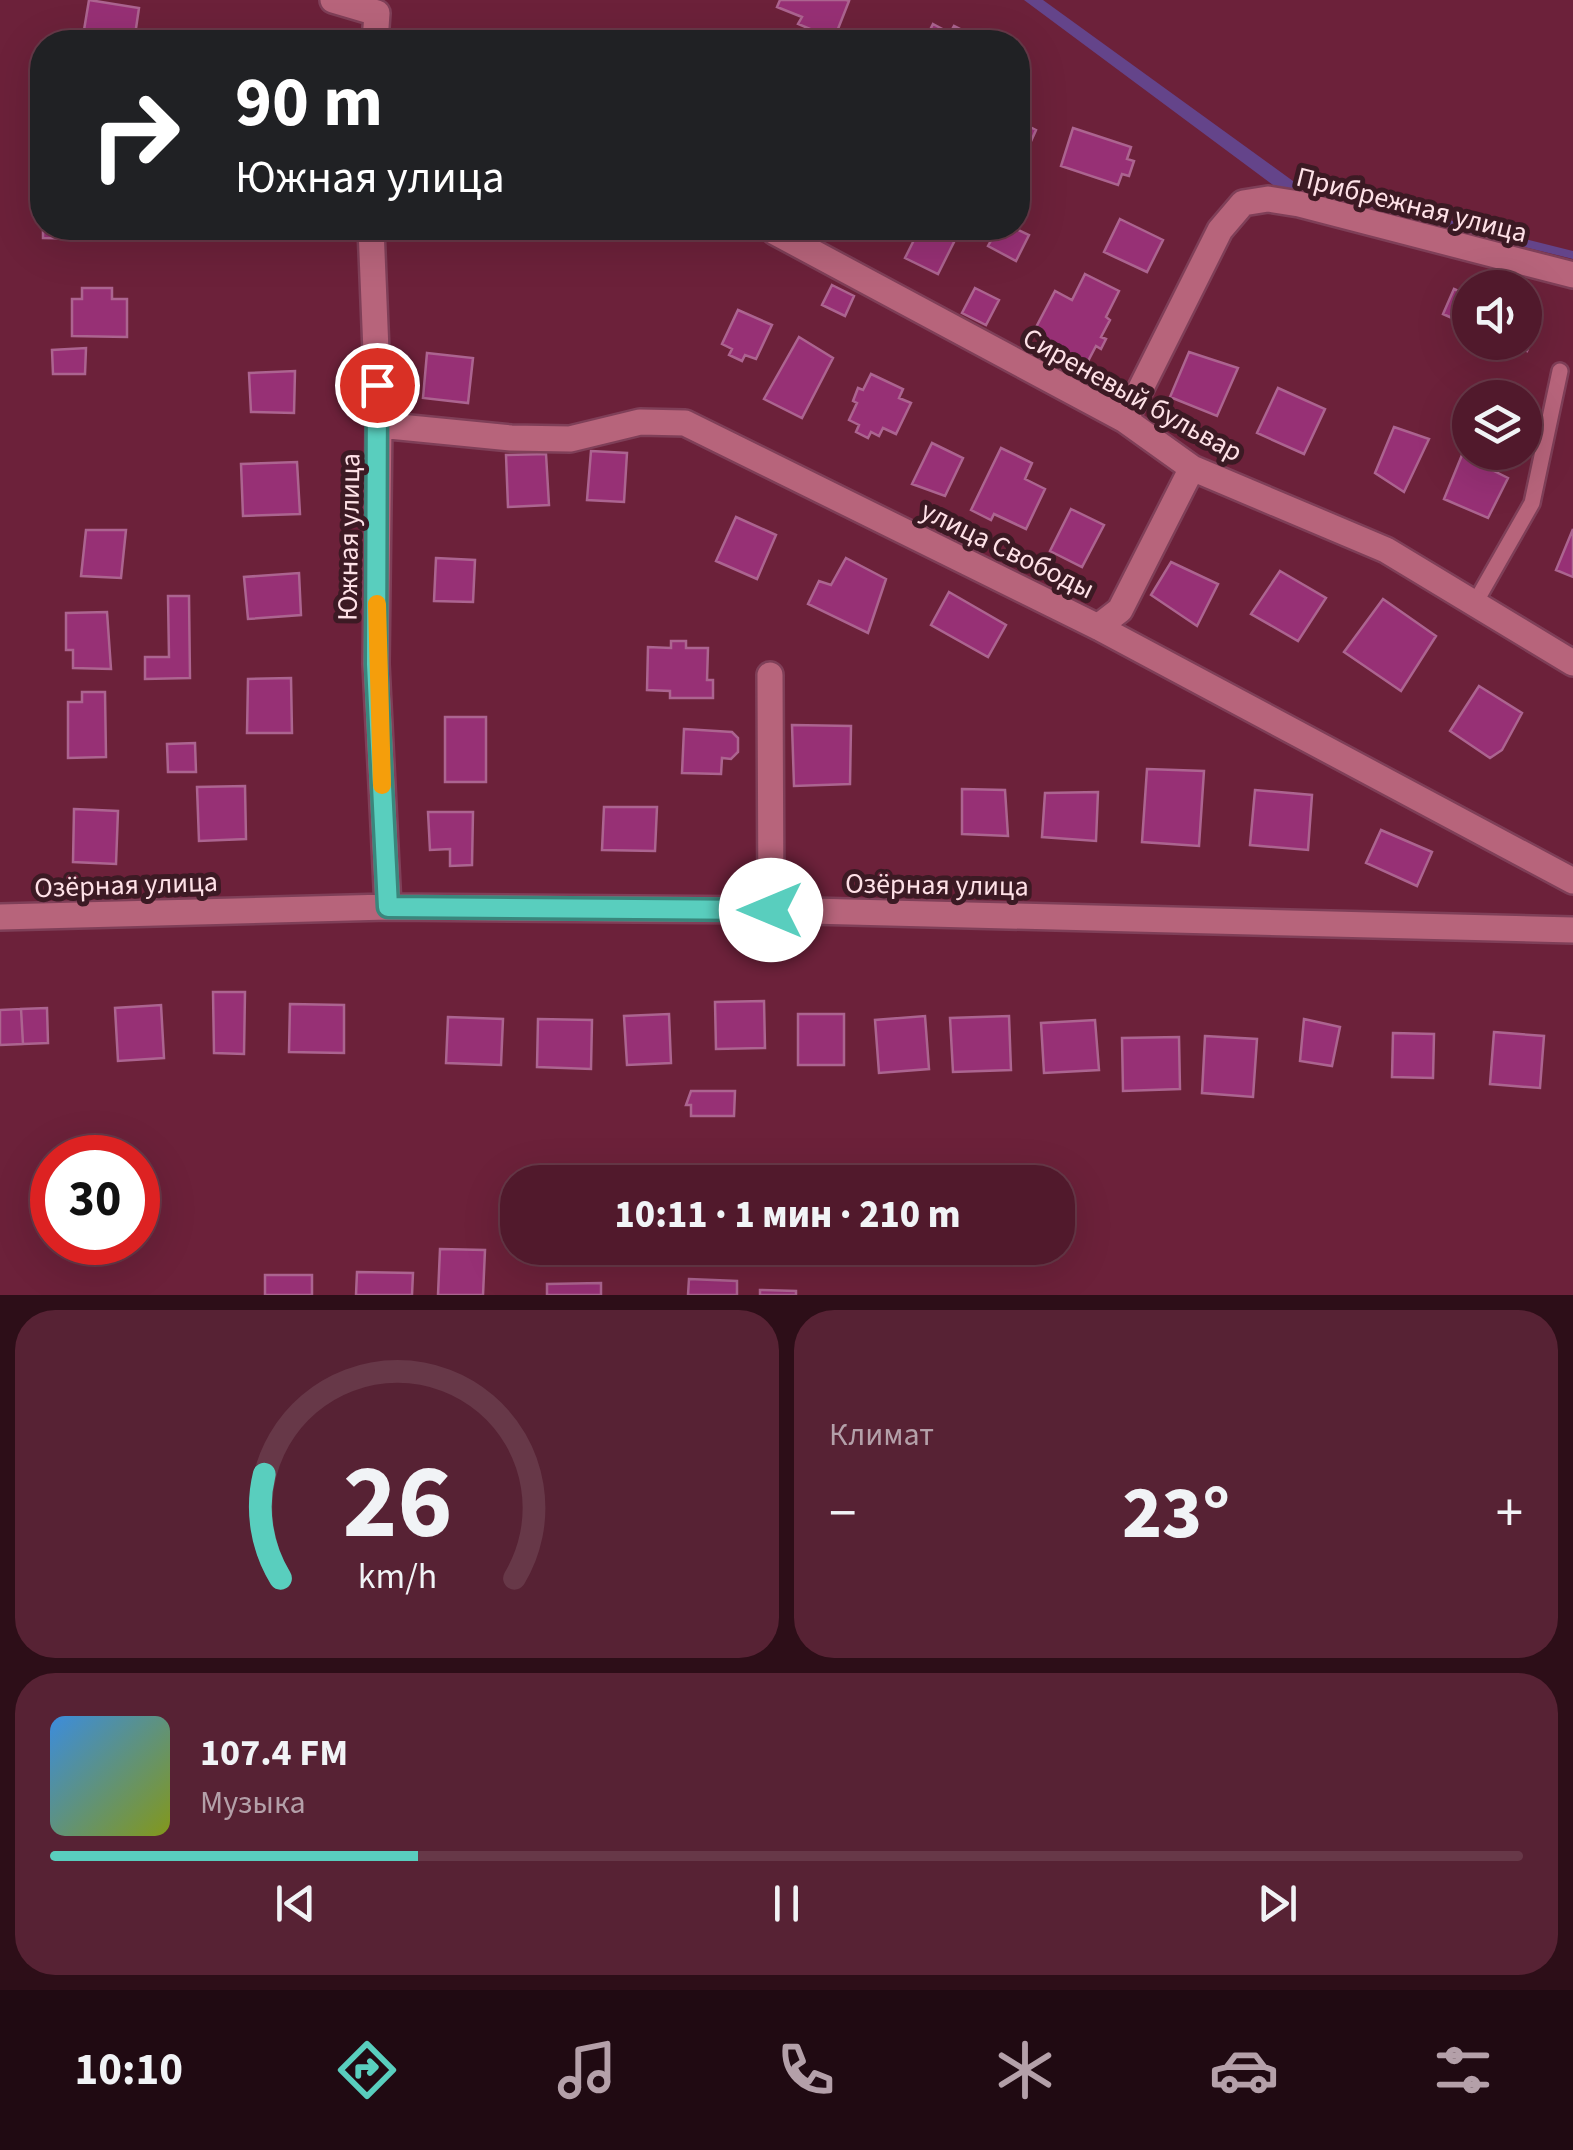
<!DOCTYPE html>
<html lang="ru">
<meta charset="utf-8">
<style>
body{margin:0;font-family:"Source Sans 3",sans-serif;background:#572234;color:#f1f3f6;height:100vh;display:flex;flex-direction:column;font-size:38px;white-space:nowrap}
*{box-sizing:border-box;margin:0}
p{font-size:32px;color:#b4a0a9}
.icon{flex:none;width:55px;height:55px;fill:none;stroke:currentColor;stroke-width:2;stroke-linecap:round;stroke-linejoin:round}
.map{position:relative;height:1295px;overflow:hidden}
.side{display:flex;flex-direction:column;gap:15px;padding:15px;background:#2d0e18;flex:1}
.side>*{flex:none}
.top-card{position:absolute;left:30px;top:30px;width:1000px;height:210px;border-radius:40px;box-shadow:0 10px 40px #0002,0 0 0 2px #673848;background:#202124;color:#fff;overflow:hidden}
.tools{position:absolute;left:1452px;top:270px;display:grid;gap:20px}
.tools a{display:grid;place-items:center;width:90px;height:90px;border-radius:50%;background:#51192c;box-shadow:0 10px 40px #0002,0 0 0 2px #673848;font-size:50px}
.speed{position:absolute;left:30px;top:1135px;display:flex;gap:20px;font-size:50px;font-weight:700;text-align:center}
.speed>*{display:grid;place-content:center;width:130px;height:130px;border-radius:50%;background:#51192c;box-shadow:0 10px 40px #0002,0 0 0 2px #673848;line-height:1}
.speed .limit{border:15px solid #d22;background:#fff;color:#111}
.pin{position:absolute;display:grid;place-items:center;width:85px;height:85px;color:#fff;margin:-42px;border:5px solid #fff;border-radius:50%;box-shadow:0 2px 10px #0007}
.me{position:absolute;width:110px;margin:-55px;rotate:270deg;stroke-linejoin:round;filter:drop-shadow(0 0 8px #0008)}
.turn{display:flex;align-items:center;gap:35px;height:210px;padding:0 40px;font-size:45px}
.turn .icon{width:130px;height:130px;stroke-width:2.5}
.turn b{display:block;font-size:70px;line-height:85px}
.big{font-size:75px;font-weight:800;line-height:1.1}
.side .card{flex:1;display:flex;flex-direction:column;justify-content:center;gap:15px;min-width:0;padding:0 35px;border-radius:40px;background:#572234}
.side .dial{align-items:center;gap:0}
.dial svg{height:260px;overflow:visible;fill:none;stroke:#673848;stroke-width:7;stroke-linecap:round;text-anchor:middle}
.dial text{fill:#f1f3f6;stroke:none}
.song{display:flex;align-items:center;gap:30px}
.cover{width:120px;height:120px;border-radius:15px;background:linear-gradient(135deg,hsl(210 70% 55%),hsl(70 70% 35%))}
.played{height:10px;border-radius:5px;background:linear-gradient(90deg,#59cebe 25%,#673848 25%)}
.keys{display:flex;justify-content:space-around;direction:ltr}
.heat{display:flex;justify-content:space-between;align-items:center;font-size:55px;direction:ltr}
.side .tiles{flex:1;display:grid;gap:15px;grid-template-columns:1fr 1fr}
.card:last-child{grid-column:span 2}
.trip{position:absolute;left:500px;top:1165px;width:575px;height:100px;border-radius:40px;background:#51192c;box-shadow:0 10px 40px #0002,0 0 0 2px #673848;font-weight:800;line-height:100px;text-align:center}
.dock{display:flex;height:160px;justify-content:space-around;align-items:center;background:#200a12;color:#b4a0a9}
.dock .icon{width:70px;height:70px}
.dock .active{color:#59cebe}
.dock b{font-size:45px;color:#f1f3f6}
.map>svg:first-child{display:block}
.green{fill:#64448a}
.building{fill:#973075;stroke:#ac6490;stroke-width:2.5}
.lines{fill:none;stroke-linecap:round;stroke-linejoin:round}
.lane-casing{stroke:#7f3f58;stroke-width:20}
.street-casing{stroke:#7f3f58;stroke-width:30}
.lane{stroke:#b7647b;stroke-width:15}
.street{stroke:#b7647b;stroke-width:25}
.route-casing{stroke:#3a867c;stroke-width:25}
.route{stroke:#59cebe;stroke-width:18}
.slow{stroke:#f59e0b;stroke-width:18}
.labels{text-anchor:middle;stroke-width:10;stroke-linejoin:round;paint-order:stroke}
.street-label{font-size:28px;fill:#fee1e7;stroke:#3c1a24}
</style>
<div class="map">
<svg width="1573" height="1295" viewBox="0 0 1573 1295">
<rect width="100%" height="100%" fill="#6c213a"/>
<!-- green -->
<path class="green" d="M1024 0H1043L1293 181 1573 251V259L1273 185Z"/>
<!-- building -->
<path class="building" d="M89 0 139 8 134 42H82Z
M780 0H846L849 1 834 39 798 24 802 17 777 7Z
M933 24 950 33 954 26 976 37 973 42H924Z
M1018 121 1036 130 1024 157 1018 155Z
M1073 128 1131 147 1127 159 1134 161 1129 176 1122 174 1118 185 1061 166Z
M1120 219 1163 240 1147 272 1104 252Z
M43 228H94V239L43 238Z
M920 228H951L959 232 938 274 905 258Z
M998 228H1014L1029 235 1016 261 988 246Z
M1085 274 1119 291 1106 317 1110 320 1101 337 1106 339 1101 349 1096 346 1087 363 1032 335 1055 291 1072 300Z
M832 285 854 296 845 316 822 305Z
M82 288H112V299H127V337L72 336V299H82Z
M975 288 999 300 986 325 962 313Z
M1454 289 1470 296V326L1443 314Z
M738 310 772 325 756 359 745 355 742 361 729 355 732 349 722 344Z
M1525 317 1539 322 1527 351 1510 344 1506 353 1483 343 1525 342Z
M799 337 833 358 802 418 764 399Z
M86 348 85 374H53L52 350Z
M1189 352 1238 368 1217 416 1170 397Z
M427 353 473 358 468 403 423 398Z
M295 371 294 413 251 412 249 373Z
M871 374 903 389 899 398 911 403 896 434 883 428 879 436 871 432 868 438 856 432 859 425 849 420 857 403 853 401 858 388 863 390Z
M1278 388 1325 409 1304 454 1257 433Z
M1394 427 1429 439 1404 492 1375 473Z
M932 443 963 458 945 496 912 484Z
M1001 448 1032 463 1025 479 1045 489 1026 529 994 514 991 520 971 510Z
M591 451 627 453 624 502 587 500Z
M546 454 549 505 508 507 506 455Z
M1462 455 1508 478 1488 518 1444 499Z
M297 462 300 514 243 516 241 464Z
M1071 509 1104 525 1082 567 1050 551Z
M736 517 776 535 757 579 716 561Z
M1573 529V577L1556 570Z
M86 530H126L121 578 81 576Z
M436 558 475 560 473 602 434 601Z
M846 558 886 579 868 633 808 604 819 581 831 585Z
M1171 562 1218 584 1197 626 1151 595Z
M1280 571 1326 598 1298 641 1251 614Z
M299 573 301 615 248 619 244 577Z
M949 592 1006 625 988 657 931 625Z
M168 596H189L190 678 145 679V657H169Z
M1383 599 1436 636 1401 691 1344 652Z
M107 612 111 669 73 668V650H66V613Z
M671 641H686V648H708L707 680H713V698H670V691L647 690 648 647 671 648Z
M291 678 292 733H247L248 679Z
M1479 686 1522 713 1502 750 1490 758 1450 731Z
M82 692H105L106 757 68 758V702H82Z
M445 717H486V782H445Z
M792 725 851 726 850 784 794 786Z
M684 729 732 732 738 738V752L731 759 722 758 721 774 682 773Z
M195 743 196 772H168L167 744Z
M1147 769 1204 771 1199 846 1142 842Z
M245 786 246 839 199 841 197 787Z
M962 789 1005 790 1008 836 962 834Z
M1255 790 1312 795 1308 850 1250 845Z
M1098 792 1096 841 1042 837 1045 793Z
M604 807H657L655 851 602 850Z
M74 809 118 811 116 864 73 862Z
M428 812H473L472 865 450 866V849L430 850Z
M1381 830 1432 852 1417 886 1366 863Z
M213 992H245L244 1054 214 1053Z
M764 1001 765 1048 716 1049 715 1002Z
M290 1004 344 1005V1053L289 1052Z
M161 1005 164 1058 118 1061 115 1008Z
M47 1008 48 1043 23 1044 21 1009Z
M21 1009 23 1044 0 1045V1010Z
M669 1014 671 1063 627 1065 624 1016Z
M798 1014H844V1065H798Z
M925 1016 929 1069 879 1073 875 1020Z
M1009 1016 1011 1070 953 1072 950 1018Z
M448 1017 503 1019 501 1065 446 1063Z
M538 1019 592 1020 591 1069 537 1067Z
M1304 1019 1340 1027 1332 1066 1300 1061Z
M1095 1020 1099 1070 1044 1073 1041 1023Z
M1494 1032 1544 1036 1540 1088 1490 1084Z
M1393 1033 1434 1034 1433 1078 1392 1077Z
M1205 1036 1257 1039 1253 1097 1202 1093Z
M1179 1037 1180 1089 1123 1091 1122 1038Z
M691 1091H735L734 1116H691V1105H686Z
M886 1175V1182H845V1176Z
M931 1248H998V1262H931Z
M440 1249 485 1250 483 1295H438Z
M357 1272 413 1273 412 1295H356Z
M265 1275H312V1295H265Z
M689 1279 737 1281V1295H688Z
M601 1283V1295H547V1284Z
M760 1290 796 1291V1295H760Z"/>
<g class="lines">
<defs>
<path id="lane" d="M1475 603 1532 503 1560 371"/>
<path id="street" d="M333 0 377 13 375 42
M371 228 379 425 376 664 388 907
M774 228 775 232 1125 420 1192 468 1386 550 1573 663
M1125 420 1220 230 1243 203 1268 199 1299 204 1573 275
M379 425 511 438 570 439 640 422 685 423 1098 627 1573 881
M1098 627 1120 610 1192 468
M770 675 771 910
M0 917 388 907 771 910 1573 930"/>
</defs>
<!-- lane casing -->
<use href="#lane" class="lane-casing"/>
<!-- street casing -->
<use href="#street" class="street-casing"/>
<!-- lane -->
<use href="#lane" class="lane"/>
<!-- street -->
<use href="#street" class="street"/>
</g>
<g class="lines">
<defs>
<path id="route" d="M377 385 376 664 388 907 771 910"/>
</defs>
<!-- route casing -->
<use href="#route" class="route-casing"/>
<!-- route -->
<use href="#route" class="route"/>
<!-- slow -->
<path class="slow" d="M377 604 382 785"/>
</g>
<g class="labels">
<!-- street labels -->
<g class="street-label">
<text transform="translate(1412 204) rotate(14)" y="10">Прибрежная улица</text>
<text transform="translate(1133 394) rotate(29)" y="10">Сиреневый бульвар</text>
<text transform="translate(348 537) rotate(-89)" y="10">Южная улица</text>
<text transform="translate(1008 549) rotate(26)" y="10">улица Свободы</text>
<text transform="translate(126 884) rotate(-2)" y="10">Озёрная улица</text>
<text transform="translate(937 884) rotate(1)" y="10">Озёрная улица</text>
</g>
</g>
</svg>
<div class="tools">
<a><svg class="icon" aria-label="sound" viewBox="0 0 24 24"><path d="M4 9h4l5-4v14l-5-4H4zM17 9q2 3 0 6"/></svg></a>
<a><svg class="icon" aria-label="layers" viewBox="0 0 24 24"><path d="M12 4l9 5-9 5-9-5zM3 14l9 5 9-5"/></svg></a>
</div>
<div class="speed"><div class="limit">30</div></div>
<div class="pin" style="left:377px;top:385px;background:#d93025"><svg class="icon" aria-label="arrive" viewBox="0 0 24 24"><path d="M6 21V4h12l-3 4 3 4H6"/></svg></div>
<svg class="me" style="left:771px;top:910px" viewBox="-20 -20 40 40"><circle r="19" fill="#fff"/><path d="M0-13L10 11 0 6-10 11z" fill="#59cebe"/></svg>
<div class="trip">10:11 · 1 мин · 210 m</div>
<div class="top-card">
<div class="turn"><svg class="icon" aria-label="right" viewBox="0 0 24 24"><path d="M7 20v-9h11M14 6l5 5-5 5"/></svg><div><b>90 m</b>Южная улица</div></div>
</div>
</div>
<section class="side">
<div class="tiles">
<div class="card dial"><svg viewBox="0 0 100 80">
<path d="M14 69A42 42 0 1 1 86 69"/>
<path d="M14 69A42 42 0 0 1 9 37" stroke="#59cebe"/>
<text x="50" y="56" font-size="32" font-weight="700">26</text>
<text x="50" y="72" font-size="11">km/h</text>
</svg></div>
<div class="card"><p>Климат</p>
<div class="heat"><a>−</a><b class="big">23°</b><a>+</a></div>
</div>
<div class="card">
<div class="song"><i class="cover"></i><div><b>107.4 FM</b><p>Музыка</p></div></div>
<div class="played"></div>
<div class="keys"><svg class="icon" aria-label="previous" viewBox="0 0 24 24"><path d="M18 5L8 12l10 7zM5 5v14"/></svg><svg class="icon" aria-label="pause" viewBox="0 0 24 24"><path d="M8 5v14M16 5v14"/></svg><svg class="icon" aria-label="next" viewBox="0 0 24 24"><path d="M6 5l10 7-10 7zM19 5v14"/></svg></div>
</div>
</div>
</section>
<nav class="dock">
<b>10:10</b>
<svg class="icon active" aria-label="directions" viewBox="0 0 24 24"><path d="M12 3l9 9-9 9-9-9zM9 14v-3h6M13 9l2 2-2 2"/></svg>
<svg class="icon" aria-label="music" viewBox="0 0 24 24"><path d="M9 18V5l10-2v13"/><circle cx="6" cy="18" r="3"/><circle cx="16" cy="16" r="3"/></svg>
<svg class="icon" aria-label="phone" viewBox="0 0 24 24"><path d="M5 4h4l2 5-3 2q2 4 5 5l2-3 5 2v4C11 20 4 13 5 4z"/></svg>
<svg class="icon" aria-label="climate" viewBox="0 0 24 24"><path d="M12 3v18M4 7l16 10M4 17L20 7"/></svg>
<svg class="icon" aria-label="car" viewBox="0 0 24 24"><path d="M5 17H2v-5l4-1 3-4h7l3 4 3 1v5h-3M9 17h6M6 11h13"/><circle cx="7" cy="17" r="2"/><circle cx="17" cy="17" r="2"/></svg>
<svg class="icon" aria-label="filters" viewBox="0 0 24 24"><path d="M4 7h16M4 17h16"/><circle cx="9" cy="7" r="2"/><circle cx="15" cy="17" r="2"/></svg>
</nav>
